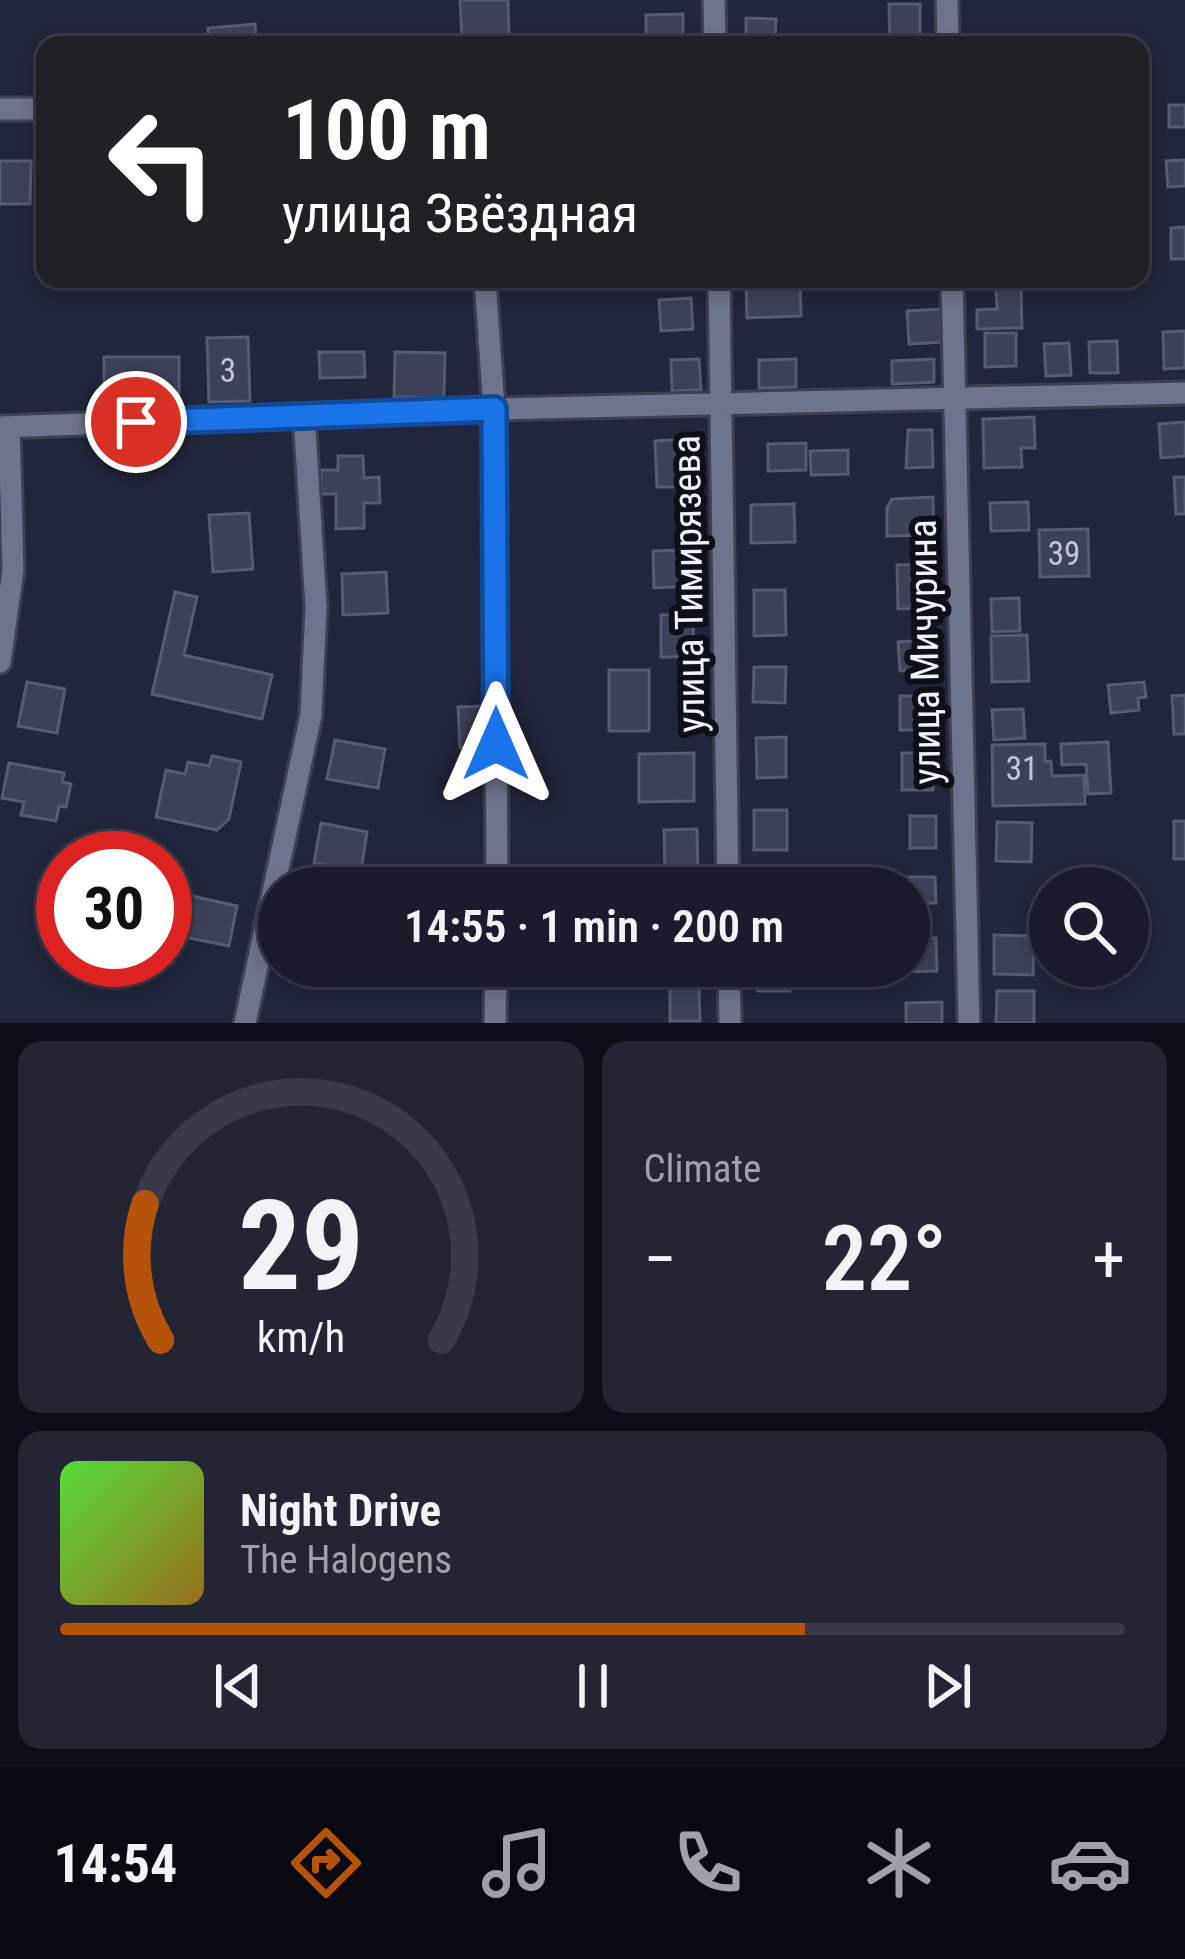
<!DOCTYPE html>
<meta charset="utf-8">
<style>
body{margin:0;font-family:"Roboto Condensed",sans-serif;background:#232535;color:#f1f3f6;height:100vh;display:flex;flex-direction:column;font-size:45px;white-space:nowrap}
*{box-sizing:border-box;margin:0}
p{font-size:39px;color:#9fa1aa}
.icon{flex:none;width:66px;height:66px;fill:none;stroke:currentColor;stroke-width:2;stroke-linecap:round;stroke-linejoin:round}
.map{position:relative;height:1023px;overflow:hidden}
.details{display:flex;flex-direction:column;gap:18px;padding:18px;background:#0e0f19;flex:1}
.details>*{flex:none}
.hud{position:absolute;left:36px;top:36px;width:1113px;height:252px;border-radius:24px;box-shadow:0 6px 18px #0003,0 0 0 3px #383a49;background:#202124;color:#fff;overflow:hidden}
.controls{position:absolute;left:1029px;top:867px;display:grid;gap:24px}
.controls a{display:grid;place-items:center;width:120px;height:120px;border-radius:50%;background:#1a1c2d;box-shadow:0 6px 18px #0003,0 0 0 3px #383a49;font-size:60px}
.speed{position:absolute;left:36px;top:831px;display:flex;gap:24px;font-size:60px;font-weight:700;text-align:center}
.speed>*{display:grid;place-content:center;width:156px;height:156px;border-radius:50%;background:#1a1c2d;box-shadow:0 6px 18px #0003,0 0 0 3px #383a49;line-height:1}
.speed .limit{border:18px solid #d22;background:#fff;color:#111}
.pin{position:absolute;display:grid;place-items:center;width:102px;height:102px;color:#fff;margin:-51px;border:6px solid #fff;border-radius:50%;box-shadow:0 3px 12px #0007}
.me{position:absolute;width:132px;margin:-66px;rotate:0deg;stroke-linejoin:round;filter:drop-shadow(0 0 9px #0008)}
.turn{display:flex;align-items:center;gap:42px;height:252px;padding:0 48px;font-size:54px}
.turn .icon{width:156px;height:156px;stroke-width:2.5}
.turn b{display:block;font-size:84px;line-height:102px}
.big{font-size:90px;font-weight:600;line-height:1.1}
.details .card{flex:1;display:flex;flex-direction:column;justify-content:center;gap:18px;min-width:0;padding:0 42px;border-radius:24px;background:#232535}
.details .dial{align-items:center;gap:0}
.dial svg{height:312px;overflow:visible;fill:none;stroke:#383a49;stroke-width:7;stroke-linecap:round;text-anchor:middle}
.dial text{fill:#f1f3f6;stroke:none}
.song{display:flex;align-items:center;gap:36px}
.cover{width:144px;height:144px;border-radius:18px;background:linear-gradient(135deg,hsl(110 70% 55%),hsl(40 70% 35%))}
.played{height:12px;border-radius:6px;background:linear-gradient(90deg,#b45309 70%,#383a49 70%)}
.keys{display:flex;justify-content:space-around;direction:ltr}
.heat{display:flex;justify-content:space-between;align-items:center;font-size:66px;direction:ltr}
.details .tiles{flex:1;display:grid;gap:18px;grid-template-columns:1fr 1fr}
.card:last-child{grid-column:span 2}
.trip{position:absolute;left:258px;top:867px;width:672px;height:120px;border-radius:60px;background:#1a1c2d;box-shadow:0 6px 18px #0003,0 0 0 3px #383a49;font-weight:600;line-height:120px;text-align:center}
.dock{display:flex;height:192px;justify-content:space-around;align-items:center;background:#0a0b12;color:#9fa1aa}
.dock .icon{width:84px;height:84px}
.dock .selected{color:#b45309}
.dock b{font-size:54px;color:#f1f3f6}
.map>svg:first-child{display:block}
.building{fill:#3d425a;stroke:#555b74;stroke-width:3}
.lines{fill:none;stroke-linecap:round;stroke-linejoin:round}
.street-casing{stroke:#3e4052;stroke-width:27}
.street{stroke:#6f748e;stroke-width:21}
.route-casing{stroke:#114b97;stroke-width:30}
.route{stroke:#1a73e8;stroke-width:21}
.labels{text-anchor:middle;stroke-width:12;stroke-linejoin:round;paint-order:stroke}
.number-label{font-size:33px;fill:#c3c7d5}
.street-label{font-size:39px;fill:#f0f3fe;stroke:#0e1019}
</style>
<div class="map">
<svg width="1185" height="1023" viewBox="0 0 1185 1023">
<rect width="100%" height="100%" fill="#22263c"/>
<!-- building -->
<path class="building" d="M460 0H508L509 37 462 39Z
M889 4H920V45H890Z
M683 14V45H646V15Z
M746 18 776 19 775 45 746 44Z
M255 24 256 45H209L208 28Z
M1169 105H1185V127H1169Z
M1185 160V186L1168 187 1166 161Z
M0 161H31L30 204H0Z
M1185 227V259H1171V228Z
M800 282 801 316 747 318 746 284Z
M996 289H1021L1022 328 977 329V310L997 309Z
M691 298 693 329 661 331 659 300Z
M943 309 944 342 909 344 907 311Z
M1185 331V368L1164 369 1163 332Z
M985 333H1016V366L985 367Z
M248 337 250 401 209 402 207 338Z
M1117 341 1118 373H1090L1089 342Z
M1069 343 1071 375 1046 376 1044 344Z
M319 352H364L365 377 320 378Z
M395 352 445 353 444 398 394 397Z
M104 357H179V409H104Z
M699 359 701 390 672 391 671 360Z
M796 359V387L759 388V360Z
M934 359V382L892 384V361Z
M1034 417 1035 448H1021L1022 467 984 468 983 419Z
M1185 422V456L1161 458 1159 424Z
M908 430H932L933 467 906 468Z
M690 439 691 487H657L655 441Z
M806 443V470L768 471V444Z
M848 450V474L811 475 810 451Z
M338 456H363L364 478 379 477 380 503H364V528L336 529V494H321V470H338Z
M1174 477H1185V514H1176Z
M933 497 934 535 887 536V508L892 499Z
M1028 502 1029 530 991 531 990 503Z
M794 504 795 542 751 543V505Z
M249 513 253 569 213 572 209 515Z
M1088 529 1089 576 1040 577 1039 530Z
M690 550 691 586 654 588 653 551Z
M930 564 932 608 898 609 897 565Z
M386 572 388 613 343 615 342 574Z
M754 590H785L786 635 754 636Z
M175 592 197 597 184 655 272 675 262 719 152 694Z
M1019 598 1020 631 992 632 991 599Z
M661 615H693L694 657H661Z
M1027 635 1029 681 992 682 991 636Z
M930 640 932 669 900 671 898 642Z
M754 667H786L785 703 753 702Z
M609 670H649V731H609Z
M27 682 65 689 57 733 18 726Z
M1144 682 1146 697 1138 698 1139 710 1111 713 1108 685Z
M1185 695V734H1174L1172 696Z
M900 696H931L932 730H900Z
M481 706 483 748H460L458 707Z
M1023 709 1025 738 994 740 992 710Z
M786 737V777L757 778 756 738Z
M335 740 385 749 378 788 327 779Z
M1108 742 1111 793 1088 794 1086 764 1062 765 1061 744Z
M1045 744V762L1051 761 1052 776 1084 775 1085 804 993 806 992 745Z
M694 753V801L639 802V754Z
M902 753H933V790H902Z
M212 756 241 762 229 819 217 830 156 817 166 770 185 774 188 762 209 766Z
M9 763 64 773 62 782 71 784 66 807 59 806 56 821 21 815 24 802 2 798Z
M754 810H787V850H754Z
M910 816H936V848H910Z
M1174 821H1185V859H1174Z
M997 822 1032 823 1031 862 996 861Z
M321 823 367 832 361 871 314 863Z
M697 829 698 873 665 874 664 830Z
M909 877H935L936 903H909Z
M756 880H788V888H756Z
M192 896 237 906 229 946 184 937Z
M994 935 1034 936 1033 975 994 974Z
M909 938H936L937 971 898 972V966H909Z
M759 966H791L790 991H758Z
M670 984H699L700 1021H670Z
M997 991H1034V1023H996Z
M942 1002V1023H906V1003Z"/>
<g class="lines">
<defs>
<path id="street" d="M714 0 715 45
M947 0 948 45
M0 109H45
M485 279 494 409 497 888
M719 279 728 888
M952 279 969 1023
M0 427 494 409 1185 393
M0 662 13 570 9 427
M729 966 730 1023
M245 1023 311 715 316 607 304 415
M495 1023 496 966"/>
</defs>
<!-- street casing -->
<use href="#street" class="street-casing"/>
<!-- street -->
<use href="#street" class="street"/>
</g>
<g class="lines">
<defs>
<path id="route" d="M136 422 494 409 496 744"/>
</defs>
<!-- route casing -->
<use href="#route" class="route-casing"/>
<!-- route -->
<use href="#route" class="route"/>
</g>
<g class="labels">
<!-- number labels -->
<g class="number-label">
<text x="228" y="382">3</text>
<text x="1064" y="565">39</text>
<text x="1022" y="780">31</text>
</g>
<!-- street labels -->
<g class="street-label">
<text transform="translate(688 584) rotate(-91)" y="14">улица Тимирязева</text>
<text transform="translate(924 652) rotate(-91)" y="14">улица Мичурина</text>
</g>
</g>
</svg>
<div class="controls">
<a><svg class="icon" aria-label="search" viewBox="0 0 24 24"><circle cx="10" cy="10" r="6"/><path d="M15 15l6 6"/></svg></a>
</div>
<div class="speed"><div class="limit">30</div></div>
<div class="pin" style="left:136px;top:422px;background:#d93025"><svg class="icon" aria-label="arrive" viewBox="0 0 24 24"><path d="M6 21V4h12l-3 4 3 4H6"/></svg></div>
<svg class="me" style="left:496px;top:744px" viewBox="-20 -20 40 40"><path d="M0-17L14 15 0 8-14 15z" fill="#1a73e8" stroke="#fff" stroke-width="4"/></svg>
<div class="trip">14:55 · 1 min · 200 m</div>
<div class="hud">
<div class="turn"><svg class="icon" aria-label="left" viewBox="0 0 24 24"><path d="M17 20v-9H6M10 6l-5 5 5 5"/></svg><div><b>100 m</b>улица Звёздная</div></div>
</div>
</div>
<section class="details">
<div class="tiles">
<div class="card dial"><svg viewBox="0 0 100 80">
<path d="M14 69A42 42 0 1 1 86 69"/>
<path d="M14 69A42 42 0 0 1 10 34" stroke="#b45309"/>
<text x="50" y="56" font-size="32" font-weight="700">29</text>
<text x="50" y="72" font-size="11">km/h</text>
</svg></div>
<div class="card"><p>Climate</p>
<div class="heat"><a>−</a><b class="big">22°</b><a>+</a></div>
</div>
<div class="card">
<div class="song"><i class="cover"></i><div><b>Night Drive</b><p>The Halogens</p></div></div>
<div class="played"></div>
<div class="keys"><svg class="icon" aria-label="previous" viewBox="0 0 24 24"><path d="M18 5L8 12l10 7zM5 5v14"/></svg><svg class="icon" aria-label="pause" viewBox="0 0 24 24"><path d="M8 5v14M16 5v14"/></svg><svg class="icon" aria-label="next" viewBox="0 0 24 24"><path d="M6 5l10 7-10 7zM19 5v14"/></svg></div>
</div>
</div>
</section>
<nav class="dock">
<b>14:54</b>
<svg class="icon selected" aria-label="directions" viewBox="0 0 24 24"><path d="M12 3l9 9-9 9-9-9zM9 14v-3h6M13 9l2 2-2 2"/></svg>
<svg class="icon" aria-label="music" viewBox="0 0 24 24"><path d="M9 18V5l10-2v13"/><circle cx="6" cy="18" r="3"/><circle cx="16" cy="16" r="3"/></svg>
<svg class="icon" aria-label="phone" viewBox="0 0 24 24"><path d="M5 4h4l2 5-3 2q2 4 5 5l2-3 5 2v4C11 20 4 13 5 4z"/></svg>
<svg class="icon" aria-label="climate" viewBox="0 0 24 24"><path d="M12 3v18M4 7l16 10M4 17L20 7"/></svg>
<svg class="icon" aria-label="car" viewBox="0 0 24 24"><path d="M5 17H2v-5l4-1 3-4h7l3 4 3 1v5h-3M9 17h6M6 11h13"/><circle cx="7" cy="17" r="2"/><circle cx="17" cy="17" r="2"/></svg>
</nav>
